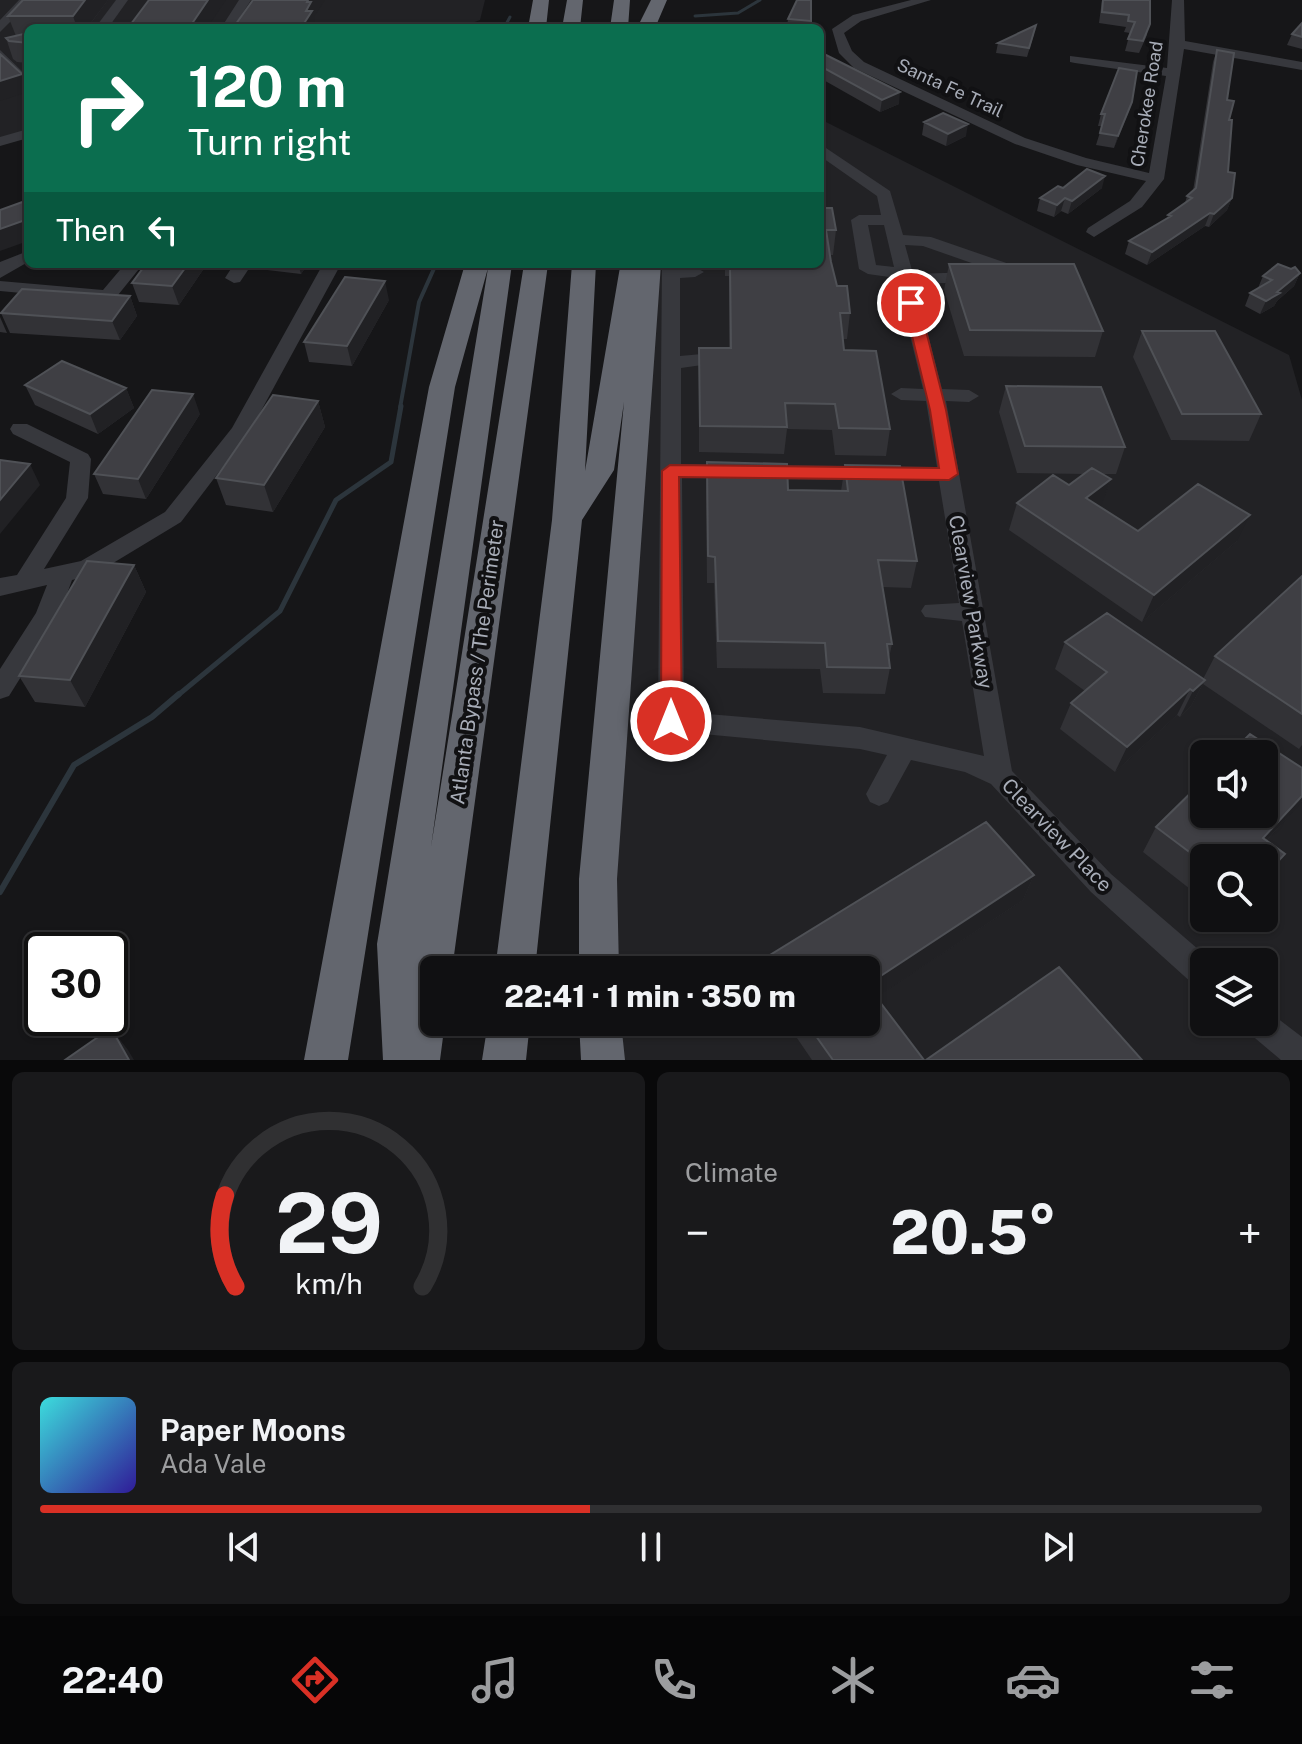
<!DOCTYPE html>
<meta charset="utf-8">
<style>
body{margin:0;font-family:"Public Sans",sans-serif;background:#19191b;color:#f1f3f6;height:100vh;display:flex;flex-direction:column;font-size:30px;white-space:nowrap}
*{box-sizing:border-box;margin:0}
p{font-size:26px;color:#9c9d9f}
.icon{flex:none;width:44px;height:44px;fill:none;stroke:currentColor;stroke-width:2;stroke-linecap:round;stroke-linejoin:round}
.map{position:relative;height:1060px;overflow:hidden}
.panel{display:flex;flex-direction:column;gap:12px;padding:12px;background:#09090a;flex:1}
.panel>*{flex:none}
.top-card{position:absolute;left:24px;top:24px;width:800px;height:244px;border-radius:12px;box-shadow:0 2px 6px #0004,0 0 0 2px #303032;background:#0b6e4f;color:#fff;overflow:hidden}
.buttons{position:absolute;left:1190px;top:740px;display:grid;gap:16px}
.buttons a{display:grid;place-items:center;width:88px;height:88px;border-radius:12px;background:#101012;box-shadow:0 2px 6px #0004,0 0 0 2px #303032;font-size:40px}
.speed{position:absolute;left:24px;top:932px;display:flex;gap:16px;font-size:40px;font-weight:700;text-align:center}
.speed>*{display:grid;place-content:center;width:104px;height:104px;border-radius:50%;background:#101012;box-shadow:0 2px 6px #0004,0 0 0 2px #303032;line-height:1}
.speed .limit{border:4px solid #111;border-radius:12px;background:#fff;color:#111}
.pin{position:absolute;display:grid;place-items:center;width:68px;height:68px;color:#fff;margin:-34px;border:4px solid #fff;border-radius:50%;box-shadow:0 2px 8px #0007}
.me{position:absolute;width:88px;margin:-44px;rotate:0deg;stroke-linejoin:round;filter:drop-shadow(0 0 6px #0008)}
.turn{display:flex;align-items:center;gap:28px;height:168px;padding:0 32px;font-size:36px}
.turn .icon{width:104px;height:104px;stroke-width:2.5}
.turn b{display:block;font-size:56px;line-height:68px}
.then{display:flex;align-items:center;height:76px;padding:0 32px;background:#0003;gap:16px;font-size:30px}
.big{font-size:60px;font-weight:800;line-height:1.1}
.panel .card{flex:1;display:flex;flex-direction:column;justify-content:center;gap:12px;min-width:0;padding:0 28px;border-radius:12px;background:#19191b}
.panel .dial{align-items:center;gap:0}
.dial svg{height:208px;overflow:visible;fill:none;stroke:#303032;stroke-width:7;stroke-linecap:round;text-anchor:middle}
.dial text{fill:#f1f3f6;stroke:none}
.song{display:flex;align-items:center;gap:24px}
.cover{width:96px;height:96px;border-radius:12px;background:linear-gradient(135deg,hsl(180 70% 55%),hsl(250 70% 35%))}
.played{height:8px;border-radius:4px;background:linear-gradient(90deg,#d93025 45%,#303032 45%)}
.keys{display:flex;justify-content:space-around;direction:ltr}
.heat{display:flex;justify-content:space-between;align-items:center;font-size:44px;direction:ltr}
.panel .tiles{flex:1;display:grid;gap:12px;grid-template-columns:1fr 1fr}
.card:last-child{grid-column:span 2}
.trip{position:absolute;left:420px;top:956px;width:460px;height:80px;border-radius:12px;background:#101012;box-shadow:0 2px 6px #0004,0 0 0 2px #303032;font-weight:800;line-height:80px;text-align:center}
.tabs{display:flex;height:128px;justify-content:space-around;align-items:center;background:#060607;color:#9c9d9f}
.tabs .icon{width:56px;height:56px}
.tabs .on{color:#d93025}
.tabs b{font-size:36px;color:#f1f3f6}
.map>svg:first-child{display:block}
.built{fill:#222225;fill-rule:evenodd}
.lines{fill:none;stroke-linecap:round;stroke-linejoin:round}
.stream-far3{stroke:#2c353c;stroke-width:3}
.stream-far2{stroke:#2c353c;stroke-width:4}
.stream-far1{stroke:#2c353c;stroke-width:5}
.stream{stroke:#2c353c;stroke-width:6}
.minor{fill:#37383d;fill-rule:evenodd}
.highway{fill:#63666e;fill-rule:evenodd}
.wall{fill:#323236}
.shaded-wall{fill:#212124}
.building{fill:#3f3f44;stroke:#4f5156;stroke-width:2}
.route{fill:#d93025;stroke:#8d1f18;stroke-width:2}
.labels{text-anchor:middle;stroke-width:8;stroke-linejoin:round;paint-order:stroke}
.far-street-label{font-size:18px;fill:#a8adb8;stroke:#111113}
.street-label{font-size:20px;fill:#a8adb8;stroke:#111113}
</style>
<div class="map">
<svg width="1302" height="1060" viewBox="0 0 1302 1060">
<rect width="100%" height="100%" fill="#161618"/>
<!-- built -->
<path class="built" d="M0 0H485L480 20 458 28H28V140L0 137Z
M820 119 1289 355 1302 400V1060H605L607 1022H866V970H610L655 264H820ZM1204 754H1264V814H1204ZM1204 858H1264V918H1204ZM1204 962H1264V1022H1204Z"/>
<g class="lines">
<!-- stream-far3 -->
<path class="stream-far3" d="M695 16 738 13 760 0
M504 28 510 17"/>
<!-- stream-far2 -->
<path class="stream-far2" d="M400 408 419 302 436 264"/>
<!-- stream-far1 -->
<path class="stream-far1" d="M177 696 280 611 336 500 391 462 401 406"/>
<!-- stream -->
<path class="stream" d="M0 892 74 765 152 717 179 694"/>
<!-- minor -->
<path class="minor" d="M19 0H32L0 32V20Z
M116 0H128L108 28H95Z
M239 0H251L233 28H221Z
M911 0H931L861 21 844 33 852 51 864 62 1025 138 1086 158 1149 173 1166 76 1075 63 1070 62V56L1167 68 1172 0H1184L1185 41 1302 62V70L1184 49 1164 179 1142 207 1094 237 1086 232 1088 228 1130 201 1146 181 1077 165 1015 144 854 68 839 53 832 29 853 15Z
M0 50 28 77V89L0 62Z
M28 129V138L0 146V137Z
M820 144 890 191 903 235 931 237 1015 266 1023 275 1020 279H1008L1003 274 923 246 905 245 913 274 976 272 985 277 976 282 915 284 942 389 969 390 979 396 969 402 946 401 1012 771 1111 874 1213 962H1204V989L1193 984 1091 892 991 784 965 772 911 760 888 802 879 806 870 802 866 794 887 755 860 749 671 731 662 728 658 721 662 264 695 267 704 272 695 277 680 278V356L702 354 711 360 709 364 681 368V464L937 467 926 401 901 400 891 394 901 388 923 389 896 278 868 274 859 269 851 220 859 215H881L877 196 820 156ZM868 225H884L894 267 876 265ZM682 478 939 481 959 603 925 605 921 611 925 617 962 621 984 756 860 727 684 712Z
M28 251V262L0 278V262Z
M125 264H143L114 300 108 301 0 291V281L103 290Z
M234 264H252L240 282 234 283 225 278Z
M323 264H341L250 431 181 522 95 574 72 580 59 616 9 696 0 699V669L36 613 47 585 0 596V578L17 575 66 498 70 462 13 434 10 429 13 424H27L88 454 91 459 88 498 44 569 81 561 165 512 232 428Z
M1264 1008 1302 1037V1060H1281L1249 1033 1245 1022H1264Z"/>
<!-- highway -->
<path class="highway" d="M533 0H549L546 28H528Z
M567 0H583L580 28H562Z
M614 0H630L628 28H610Z
M651 0H667L655 28H637Z
M465 264H512L431 847 524 264H548L452 970H434V1022H445L440 1060H383L377 944 488 268 455 387 348 1060H304L429 387Z
M572 264H596L585 471 620 267 622 264H661L617 879 619 970H579V879L624 402 614 470 582 520 535 970H495L552 520Z
M488 1022H530L526 1060H482Z
M579 1022H621L625 1060H581Z"/>
</g>
<!-- wall -->
<path class="wall" d="M108 0 88 27 103 28H28V63L17 62 13 59 6 38 16 36 8 16Z
M1102 0H1150L1147 35 1139 53 1125 51 1130 33 1124 32 1126 27 1099 23Z
M788 19 811 21V28H787Z
M1302 23V49L1287 45 1292 34Z
M1034 34 1027 57 996 53 998 43Z
M1217 50 1227 100 1229 120 1228 172 1232 198 1227 210 1209 227 1205 226 1147 265 1125 254 1129 241 1167 219 1168 215 1185 203 1187 196 1193 191 1213 62Z
M820 52 899 104 880 112 820 78Z
M1132 102 1114 148 1096 145 1102 126H1098L1101 114Z
M924 122 966 136 946 146 922 135Z
M1063 188H1102L1068 214 1061 211 1054 217 1037 211 1040 198Z
M822 208 836 230 833 255H830L837 286 850 313 847 339H843L844 350 890 429 886 456 835 455 832 430 787 429 784 454 699 452V348H729V276H725V264H820Z
M207 264 179 305 139 302 132 283Z
M266 264H308L301 274 267 270Z
M949 264 1103 331 1095 357 964 356 944 290Z
M1300 273 1294 286 1277 301 1274 306 1260 314 1245 306 1250 293 1258 288 1263 276Z
M130 296 137 316 120 340 10 333 1 313Z
M389 300 352 366 309 362 304 342Z
M0 317 7 333 0 332Z
M1142 331 1261 414 1249 441 1171 440 1133 357Z
M25 385 126 388 134 408 98 434 35 405Z
M1006 386 1125 447 1116 474H1102L1111 479 1100 507 1138 531 1237 541 1142 622 1009 530 1017 503 1069 485 1085 474 1017 473 999 412Z
M318 401 325 427 273 512 226 505 216 478Z
M200 414 146 499 103 494 94 474Z
M707 462 788 490 841 491 845 465 917 561 911 588 883 587 892 644 889 658 890 668 885 694 823 693 820 669 717 668 714 583H707L706 489Z
M134 565 146 592 85 707 35 702 19 676Z
M1302 576V745L1299 749 1203 684 1191 706 1180 717 1177 715 1115 772 1060 729 1071 703 1085 691 1055 669 1065 642 1203 679 1215 656Z
M1302 768V801L1267 840 1285 854 1264 882V858H1204V900L1143 852 1156 827Z
M1034 875 1023 900 876 997 924 1060H812L786 1022H866V970H761L762 960Z"/>
<!-- shaded-wall -->
<path class="shaded-wall" d="M85 0H108L87 28H77L73 16Z
M208 0H226L207 28H189Z
M308 0H325L314 17 315 28H301Z
M22 74 28 92 0 101V81Z
M900 92 899 104 880 112 882 100Z
M1132 102 1128 114 1114 148 1118 136Z
M968 124 966 136 946 146 948 134Z
M1105 176 1102 188 1068 214 1072 201Z
M1065 198 1061 211 1054 217 1057 205Z
M1232 198 1227 210 1209 227 1214 214Z
M1210 213 1205 226 1147 265 1152 252Z
M28 219V241L0 251V229Z
M188 264H207L179 305 172 286Z
M298 264H308L301 274Z
M1300 273 1294 286 1277 301 1274 306 1260 314 1266 301Z
M385 281 389 300 352 366 347 346Z
M130 296 137 316 120 340 112 321Z
M126 388 134 408 98 434 90 414Z
M193 394 200 414 146 499 138 479Z
M318 401 325 427 273 512 264 485Z
M30 464 40 485 0 534V500Z
M1111 479 1101 506 1076 525 1086 498Z
M1250 515 1237 541 1142 622 1154 595Z
M134 565 146 592 85 707 70 680Z
M1205 680 1191 706 1180 717 1193 691Z
M1190 689 1177 715 1115 772 1127 747Z
M1302 796V801L1300 804 1250 858 1263 838Z
M1285 854 1264 882V879L1270 870Z
M1034 875 1023 900 866 1004 867 985Z
M111 1028 128 1050 134 1060H129Z"/>
<!-- building -->
<path class="building" d="M23 0H85L73 16H8Z
M149 0H208L189 28H128Z
M253 0H308L307 2H311L306 11H312L301 28H233Z
M797 0H811V21L788 19Z
M1103 0H1150V24L1143 41 1128 39 1135 22 1128 21 1129 15 1102 12Z
M1302 23V37L1292 34Z
M57 25 103 28H46Z
M1036 25 1029 48 998 43Z
M28 33V43L9 41 6 38Z
M1217 50 1234 53 1227 100 1234 101 1229 120H1232L1228 172 1235 173 1232 198 1214 214 1210 213 1152 252 1129 241 1171 216 1168 215 1192 198 1187 196 1196 188Z
M820 52 900 92 882 100 820 66Z
M0 54 22 74 0 81Z
M1119 68 1137 71 1132 102 1118 136 1100 133 1105 114H1101Z
M943 113 968 124 948 134 924 122Z
M1087 169 1105 176 1072 201 1065 198 1057 205 1040 198 1058 186 1063 188Z
M820 193 822 208H832L836 230H826L831 262 837 286H847L850 313H840L844 350 876 351 890 429 839 428 835 404 785 403 787 427 700 426 699 348H731L730 264H820Z
M28 200V219L0 229V210Z
M146 264H188L172 286 132 283Z
M949 264H1074L1103 331 970 330Z
M1278 264 1291 269 1295 267 1300 273 1277 292 1280 293 1266 301 1250 293 1272 280 1263 276Z
M345 277 385 281 347 346 304 342Z
M22 289 130 296 112 321 1 313Z
M1142 331H1215L1261 414H1182Z
M62 361 126 388 90 414 25 385Z
M1006 386 1101 387 1125 447 1025 446Z
M152 390 193 394 138 479 94 474Z
M273 395 318 401 264 485 216 478Z
M0 460 30 464 0 500Z
M707 462 787 464 788 490 848 491 845 465 900 466 917 561 878 560 892 644H887L890 668 827 667 825 643 718 641 715 557 708 556Z
M1092 468 1111 479 1086 498 1138 531 1198 484 1250 515 1154 595 1017 503 1053 475 1069 485Z
M87 561 134 565 70 680 19 676Z
M1302 576V714L1215 656Z
M1107 613 1205 680 1193 691 1190 689 1127 747 1071 703 1107 672 1065 642Z
M1250 734 1302 768V796L1263 838 1285 854 1270 870 1266 867 1264 869V858H1204V863L1156 827 1204 780V814H1264V754H1230Z
M986 822 1034 875 867 985 924 1060H833L806 1022H866V970H769L762 960Z
M1059 967 1142 1060H926Z
M111 1028 129 1060H65Z"/>
<!-- route -->
<path class="route" d="M911 298 919 303 946 410 958 474 949 480 679 477 682 721 671 730 664 727 661 721 662 471 670 465 939 468 930 410 904 303Z"/>
<g class="labels">
<!-- far-street labels -->
<g class="far-street-label">
<text transform="translate(950 88) rotate(25)" y="6">Santa Fe Trail</text>
<text transform="translate(1147 104) rotate(-81)" y="6">Cherokee Road</text>
</g>
<!-- street labels -->
<g class="street-label">
<text transform="translate(971 602) rotate(80)" y="7">Clearview Parkway</text>
<text transform="translate(477 662) rotate(-82)" y="7">Atlanta Bypass / The Perimeter</text>
<text transform="translate(1057 835) rotate(46)" y="7">Clearview Place</text>
</g>
</g>
</svg>
<div class="buttons">
<a><svg class="icon" aria-label="sound" viewBox="0 0 24 24"><path d="M4 9h4l5-4v14l-5-4H4zM17 9q2 3 0 6"/></svg></a>
<a><svg class="icon" aria-label="search" viewBox="0 0 24 24"><circle cx="10" cy="10" r="6"/><path d="M15 15l6 6"/></svg></a>
<a><svg class="icon" aria-label="layers" viewBox="0 0 24 24"><path d="M12 4l9 5-9 5-9-5zM3 14l9 5 9-5"/></svg></a>
</div>
<div class="speed"><div class="limit">30</div></div>
<div class="pin" style="left:911px;top:303px;background:#d93025"><svg class="icon" aria-label="arrive" viewBox="0 0 24 24"><path d="M6 21V4h12l-3 4 3 4H6"/></svg></div>
<svg class="me" style="left:671px;top:721px" viewBox="-20 -20 40 40"><circle r="17" fill="#d93025" stroke="#fff" stroke-width="3"/><path d="M0-11L8 9 0 5-8 9z" fill="#fff"/></svg>
<div class="trip">22:41 · 1 min · 350 m</div>
<div class="top-card">
<div class="turn"><svg class="icon" aria-label="right" viewBox="0 0 24 24"><path d="M7 20v-9h11M14 6l5 5-5 5"/></svg><div><b>120 m</b>Turn right</div></div>
<div class="then">Then<svg class="icon" aria-label="left" viewBox="0 0 24 24"><path d="M17 20v-9H6M10 6l-5 5 5 5"/></svg></div>
</div>
</div>
<section class="panel">
<div class="tiles">
<div class="card dial"><svg viewBox="0 0 100 80">
<path d="M14 69A42 42 0 1 1 86 69"/>
<path d="M14 69A42 42 0 0 1 10 34" stroke="#d93025"/>
<text x="50" y="56" font-size="32" font-weight="700">29</text>
<text x="50" y="72" font-size="11">km/h</text>
</svg></div>
<div class="card"><p>Climate</p>
<div class="heat"><a>−</a><b class="big">20.5°</b><a>+</a></div>
</div>
<div class="card">
<div class="song"><i class="cover"></i><div><b>Paper Moons</b><p>Ada Vale</p></div></div>
<div class="played"></div>
<div class="keys"><svg class="icon" aria-label="previous" viewBox="0 0 24 24"><path d="M18 5L8 12l10 7zM5 5v14"/></svg><svg class="icon" aria-label="pause" viewBox="0 0 24 24"><path d="M8 5v14M16 5v14"/></svg><svg class="icon" aria-label="next" viewBox="0 0 24 24"><path d="M6 5l10 7-10 7zM19 5v14"/></svg></div>
</div>
</div>
</section>
<nav class="tabs">
<b>22:40</b>
<svg class="icon on" aria-label="directions" viewBox="0 0 24 24"><path d="M12 3l9 9-9 9-9-9zM9 14v-3h6M13 9l2 2-2 2"/></svg>
<svg class="icon" aria-label="music" viewBox="0 0 24 24"><path d="M9 18V5l10-2v13"/><circle cx="6" cy="18" r="3"/><circle cx="16" cy="16" r="3"/></svg>
<svg class="icon" aria-label="phone" viewBox="0 0 24 24"><path d="M5 4h4l2 5-3 2q2 4 5 5l2-3 5 2v4C11 20 4 13 5 4z"/></svg>
<svg class="icon" aria-label="climate" viewBox="0 0 24 24"><path d="M12 3v18M4 7l16 10M4 17L20 7"/></svg>
<svg class="icon" aria-label="car" viewBox="0 0 24 24"><path d="M5 17H2v-5l4-1 3-4h7l3 4 3 1v5h-3M9 17h6M6 11h13"/><circle cx="7" cy="17" r="2"/><circle cx="17" cy="17" r="2"/></svg>
<svg class="icon" aria-label="filters" viewBox="0 0 24 24"><path d="M4 7h16M4 17h16"/><circle cx="9" cy="7" r="2"/><circle cx="15" cy="17" r="2"/></svg>
</nav>
